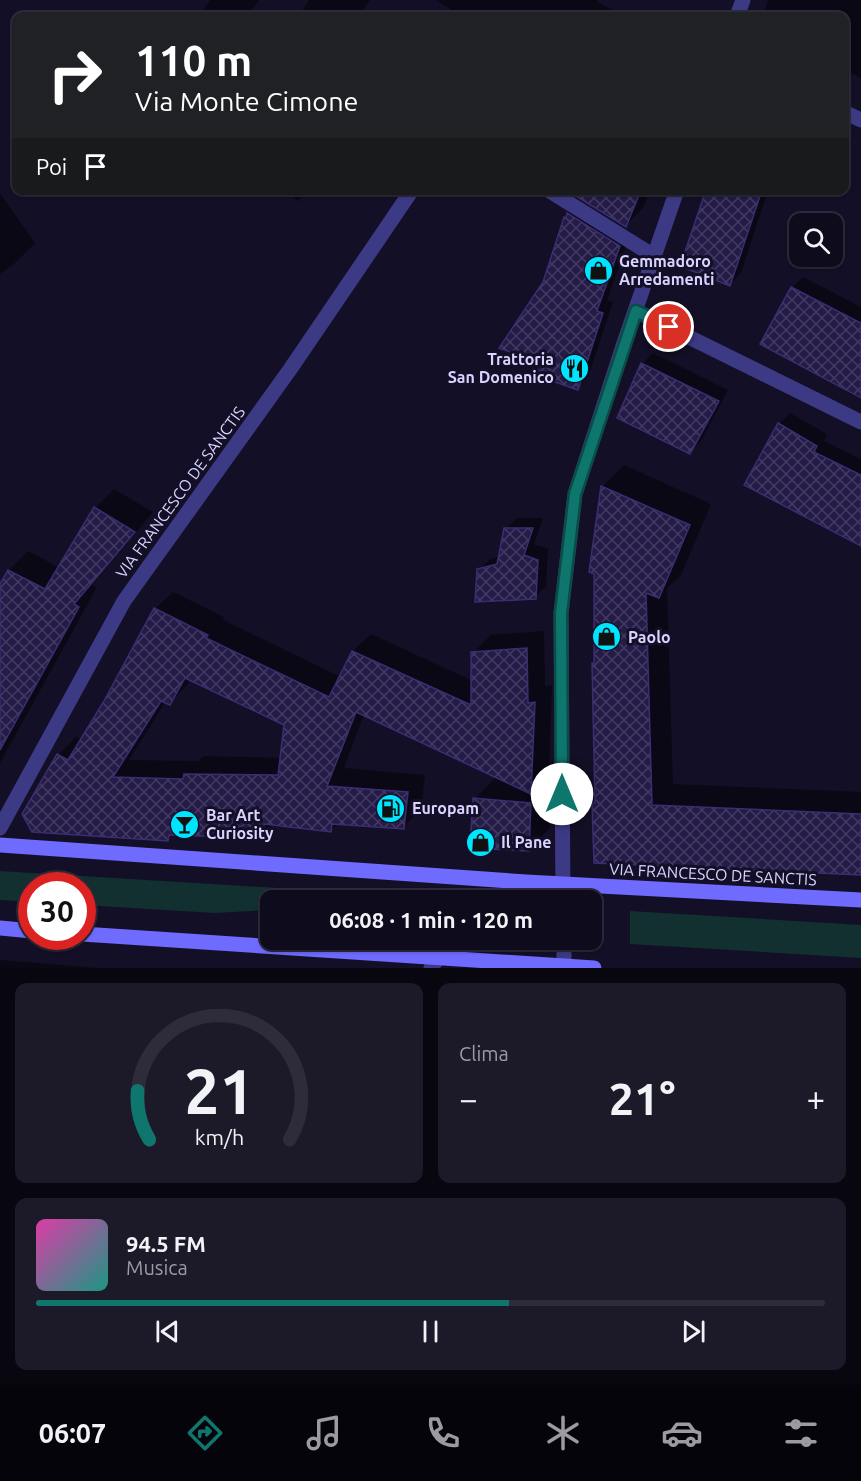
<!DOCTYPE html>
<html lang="it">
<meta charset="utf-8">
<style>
body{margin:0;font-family:Ubuntu,sans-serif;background:#1c1929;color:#f1f3f6;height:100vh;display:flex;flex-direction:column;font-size:22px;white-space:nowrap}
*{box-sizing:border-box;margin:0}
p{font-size:20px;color:#9b9ba3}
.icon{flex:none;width:33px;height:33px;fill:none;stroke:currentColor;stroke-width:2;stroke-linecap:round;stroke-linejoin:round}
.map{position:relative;height:968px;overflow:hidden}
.sheet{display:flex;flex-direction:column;gap:15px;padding:15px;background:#08060f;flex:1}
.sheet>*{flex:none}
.banner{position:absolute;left:12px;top:12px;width:837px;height:183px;border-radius:12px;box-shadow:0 2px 4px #0004,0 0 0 2px #2e2b3b;background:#202124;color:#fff;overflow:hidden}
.buttons{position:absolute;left:789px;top:213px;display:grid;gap:12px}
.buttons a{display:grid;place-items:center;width:54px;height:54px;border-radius:12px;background:#0e0b1c;box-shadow:0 2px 4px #0004,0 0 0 2px #2e2b3b;font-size:30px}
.speed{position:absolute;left:18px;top:872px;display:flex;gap:12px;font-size:30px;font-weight:700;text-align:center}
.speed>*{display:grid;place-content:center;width:78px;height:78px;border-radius:50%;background:#0e0b1c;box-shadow:0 2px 4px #0004,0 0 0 2px #2e2b3b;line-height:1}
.speed .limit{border:9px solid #d22;background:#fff;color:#111}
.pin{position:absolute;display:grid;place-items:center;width:51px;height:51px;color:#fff;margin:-26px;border:3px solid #fff;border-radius:50%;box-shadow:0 2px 6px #0007}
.me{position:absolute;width:66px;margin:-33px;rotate:0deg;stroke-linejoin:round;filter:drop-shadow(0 0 4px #0008)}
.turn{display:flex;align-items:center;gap:21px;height:126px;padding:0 24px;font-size:27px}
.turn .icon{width:78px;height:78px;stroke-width:2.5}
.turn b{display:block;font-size:42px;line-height:51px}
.then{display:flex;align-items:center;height:57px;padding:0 24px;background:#0003;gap:12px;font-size:22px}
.big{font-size:45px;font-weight:600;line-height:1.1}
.sheet .widget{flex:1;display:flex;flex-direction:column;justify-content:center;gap:9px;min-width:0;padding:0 21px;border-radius:12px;background:#1c1929}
.sheet .dial{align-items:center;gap:0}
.dial svg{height:156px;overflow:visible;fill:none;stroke:#2e2b3b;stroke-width:7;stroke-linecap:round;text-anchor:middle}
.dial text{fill:#f1f3f6;stroke:none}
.song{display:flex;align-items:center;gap:18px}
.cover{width:72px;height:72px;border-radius:9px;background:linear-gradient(135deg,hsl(320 70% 55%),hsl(170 70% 35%))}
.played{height:6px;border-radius:3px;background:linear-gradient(90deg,#0f766e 60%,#2e2b3b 60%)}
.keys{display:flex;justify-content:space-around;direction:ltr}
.heat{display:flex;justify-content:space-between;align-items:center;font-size:33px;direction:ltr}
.sheet .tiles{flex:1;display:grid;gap:15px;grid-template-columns:1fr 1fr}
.widget:last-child{grid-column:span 2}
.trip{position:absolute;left:260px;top:890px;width:342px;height:60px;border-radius:12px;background:#0e0b1c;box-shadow:0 2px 4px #0004,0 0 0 2px #2e2b3b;font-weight:600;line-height:60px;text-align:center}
.menu{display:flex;height:96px;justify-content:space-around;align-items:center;background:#06040b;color:#9b9ba3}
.menu .icon{width:42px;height:42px}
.menu .active{color:#0f766e}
.menu b{font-size:27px;color:#f1f3f6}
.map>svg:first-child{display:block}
.grass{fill:#12302f}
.shadow{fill:#0007;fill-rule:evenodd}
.building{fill:url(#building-cross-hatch);stroke:#3b2d73;stroke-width:1.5;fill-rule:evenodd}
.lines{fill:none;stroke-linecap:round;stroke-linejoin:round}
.minor{stroke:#3d3a85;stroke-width:15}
.secondary{stroke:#6f6bff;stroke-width:15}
.route-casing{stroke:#0a4d48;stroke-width:15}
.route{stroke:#0f766e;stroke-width:10}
.labels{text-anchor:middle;stroke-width:6;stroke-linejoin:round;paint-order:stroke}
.poi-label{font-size:16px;font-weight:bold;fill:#d9d4ff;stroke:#130f26;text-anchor:start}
.street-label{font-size:16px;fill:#d9d4ff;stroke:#130f26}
</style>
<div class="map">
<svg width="861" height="968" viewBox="0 0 861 968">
<defs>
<pattern id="building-cross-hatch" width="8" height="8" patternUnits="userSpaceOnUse" patternTransform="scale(1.5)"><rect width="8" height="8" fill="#241b47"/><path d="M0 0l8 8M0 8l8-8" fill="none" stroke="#433b63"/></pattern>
</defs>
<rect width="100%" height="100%" fill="#130f26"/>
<!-- grass -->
<path class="grass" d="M0 871 472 900H270V910L215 913 83 905 82 885H32L31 902 0 900Z
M630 911 861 925V958L630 944Z"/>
<!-- shadow -->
<path class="shadow" d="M210 0H259L248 16H199Z
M309 0H370L359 16H299Z
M436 0H598L597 2 624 16H461Z
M768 0H861V78L844 70V16H763Z
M284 190H309L298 201Z
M572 190H650L643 208 626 225Z
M708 190H768L741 273 730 284Z
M0 193 35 243 15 263 0 274Z
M577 202 630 235 607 300 613 302 588 377 577 388 545 282 567 213Z
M803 277 861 307V399L846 392 848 389 792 288Z
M653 353 728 390 701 441 690 452 642 364Z
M790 413 827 434 824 441 861 459V544L779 424Z
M624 465 711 504 681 575 667 588 673 784 861 792V873L594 803 596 801 595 573 590 571 603 486Z
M114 489 153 512 92 585 97 587 0 763V587L9 570 28 551 60 568 95 508Z
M517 518H543L534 544 548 549 546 586 535 597 479 570 490 559 500 556 506 529Z
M173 592 224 617 223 620 341 677 353 651 371 634 473 681V653L491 635 544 631 545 686 552 685 549 774 541 782 551 783 549 829 528 850 475 799 495 778H501L364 714 344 768 425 775 421 809 404 827 338 823 331 831 274 824 262 837 173 834 168 839 58 755 76 737 82 740 106 701 155 609ZM191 679 286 724 281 758 203 756 198 761 129 760 166 701 170 703 187 685Z
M0 960 97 968H0Z"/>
<!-- building -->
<path class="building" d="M575 190H641L626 227 574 195Z
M706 190H762L730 286 680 266Z
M567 213 620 246 597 311 603 313 578 390 532 374 537 362 499 348 543 282 564 217 566 218Z
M791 287 861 323V398L760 344Z
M641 363 719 401 690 454 617 418Z
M778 423 817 446 814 452 861 475V546L744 485Z
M601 486 690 525 659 598 646 593 652 805 861 814V875L594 863 592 803H595L592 663H594V574L589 572Z
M94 507 135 532 74 604 79 607 0 750V584L8 570 45 589Z
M504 528H533L524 555 538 560 536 599 475 602 477 569 497 564Z
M154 608 208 635 206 638 329 697 352 651 471 705V652L527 648 528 703 535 702 531 794 356 712 327 786 408 792 404 829 332 824 331 832 264 824 262 838 169 835 168 841 32 832 22 814 57 754 68 760 104 701ZM185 678 284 725 278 775 184 774 183 779 113 777 161 701 170 705Z
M473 798 531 803 529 851 470 848Z"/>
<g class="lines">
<!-- minor -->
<path class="minor" d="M737 16 743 0
M844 112 861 120
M548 190 654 256
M636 311 861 422
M0 828 124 601 291 368 412 190
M563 900 561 613 575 494 624 343 677 190
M564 939V967
M431 968 438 958"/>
<!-- secondary -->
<path class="secondary" d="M0 845 526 882 861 900
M0 928 32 931
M82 934 594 968"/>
</g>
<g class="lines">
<defs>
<path id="route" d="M562 794 561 613 575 494 636 311 669 327"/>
</defs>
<!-- route casing -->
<use href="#route" class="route-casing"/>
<!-- route -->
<use href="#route" class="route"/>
</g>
<!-- icons -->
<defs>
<symbol id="shop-disc" viewBox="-11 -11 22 22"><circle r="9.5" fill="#00e5ff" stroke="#130f26"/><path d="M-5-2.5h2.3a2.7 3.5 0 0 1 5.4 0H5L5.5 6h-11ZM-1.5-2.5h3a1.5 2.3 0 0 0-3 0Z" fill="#111"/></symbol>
<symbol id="restaurant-disc" viewBox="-11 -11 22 22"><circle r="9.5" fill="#00e5ff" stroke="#130f26"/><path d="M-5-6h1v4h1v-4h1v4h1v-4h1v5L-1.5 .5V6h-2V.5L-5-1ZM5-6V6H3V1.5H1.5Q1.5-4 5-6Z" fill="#111"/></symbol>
<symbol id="fuel-disc" viewBox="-11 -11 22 22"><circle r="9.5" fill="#00e5ff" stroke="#130f26"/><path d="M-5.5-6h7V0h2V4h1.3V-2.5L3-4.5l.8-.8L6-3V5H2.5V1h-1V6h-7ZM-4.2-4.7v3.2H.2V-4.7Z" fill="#111"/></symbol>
<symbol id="bar-disc" viewBox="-11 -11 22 22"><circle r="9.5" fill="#00e5ff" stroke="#130f26"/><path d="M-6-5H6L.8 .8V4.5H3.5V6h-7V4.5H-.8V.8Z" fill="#111"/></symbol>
</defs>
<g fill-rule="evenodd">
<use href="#shop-disc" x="582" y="254" width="33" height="33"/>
<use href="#restaurant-disc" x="558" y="352" width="33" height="33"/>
<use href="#shop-disc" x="590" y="620" width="33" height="33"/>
<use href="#fuel-disc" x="374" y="792" width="33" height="33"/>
<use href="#bar-disc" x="168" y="808" width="33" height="33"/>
<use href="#shop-disc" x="464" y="826" width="33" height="33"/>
</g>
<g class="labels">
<!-- poi labels -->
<g class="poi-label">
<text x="619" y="267">Gemmadoro<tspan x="619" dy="18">Arredamenti</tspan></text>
<text x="554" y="365" text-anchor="end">Trattoria<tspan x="554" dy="18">San Domenico</tspan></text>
<text x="628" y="643">Paolo</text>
<text x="412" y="814">Europam</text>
<text x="206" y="821">Bar Art<tspan x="206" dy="18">Curiosity</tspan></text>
<text x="501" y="848">Il Pane</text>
</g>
<!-- street labels -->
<g class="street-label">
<text transform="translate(180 492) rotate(-54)" y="6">VIA FRANCESCO DE SANCTIS</text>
<text transform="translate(713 874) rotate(3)" y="6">VIA FRANCESCO DE SANCTIS</text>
</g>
</g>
</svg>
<div class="buttons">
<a><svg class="icon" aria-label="search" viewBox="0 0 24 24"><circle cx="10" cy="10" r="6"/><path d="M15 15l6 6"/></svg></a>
</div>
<div class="speed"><div class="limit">30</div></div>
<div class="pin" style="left:669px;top:327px;background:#d93025"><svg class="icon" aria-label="arrive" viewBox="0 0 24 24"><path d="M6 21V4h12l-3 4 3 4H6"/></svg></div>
<svg class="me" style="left:562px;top:794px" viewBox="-20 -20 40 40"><circle r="19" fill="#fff"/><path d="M0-13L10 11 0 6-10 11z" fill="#0f766e"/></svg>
<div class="trip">06:08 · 1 min · 120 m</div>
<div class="banner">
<div class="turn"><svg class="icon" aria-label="right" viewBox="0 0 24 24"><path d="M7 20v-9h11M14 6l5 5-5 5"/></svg><div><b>110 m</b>Via Monte Cimone</div></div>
<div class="then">Poi<svg class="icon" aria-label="arrive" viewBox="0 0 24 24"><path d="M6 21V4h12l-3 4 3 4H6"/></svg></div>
</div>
</div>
<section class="sheet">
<div class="tiles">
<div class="widget dial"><svg viewBox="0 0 100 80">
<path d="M14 69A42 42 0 1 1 86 69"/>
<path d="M14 69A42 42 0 0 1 8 44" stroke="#0f766e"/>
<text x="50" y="56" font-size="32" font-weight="700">21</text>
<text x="50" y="72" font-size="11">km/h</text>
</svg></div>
<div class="widget"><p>Clima</p>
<div class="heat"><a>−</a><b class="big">21°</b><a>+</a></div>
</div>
<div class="widget">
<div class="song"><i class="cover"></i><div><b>94.5 FM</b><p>Musica</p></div></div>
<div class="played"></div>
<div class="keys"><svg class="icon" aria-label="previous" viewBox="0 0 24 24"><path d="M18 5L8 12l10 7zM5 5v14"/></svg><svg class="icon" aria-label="pause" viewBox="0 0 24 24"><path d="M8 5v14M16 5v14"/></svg><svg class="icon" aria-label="next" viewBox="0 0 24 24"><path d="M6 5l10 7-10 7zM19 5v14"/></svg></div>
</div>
</div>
</section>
<nav class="menu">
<b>06:07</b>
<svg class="icon active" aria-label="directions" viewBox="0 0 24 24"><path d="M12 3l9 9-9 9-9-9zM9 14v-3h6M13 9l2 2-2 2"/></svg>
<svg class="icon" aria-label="music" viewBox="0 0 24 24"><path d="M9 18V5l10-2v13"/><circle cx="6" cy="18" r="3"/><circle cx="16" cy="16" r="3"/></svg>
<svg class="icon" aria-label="phone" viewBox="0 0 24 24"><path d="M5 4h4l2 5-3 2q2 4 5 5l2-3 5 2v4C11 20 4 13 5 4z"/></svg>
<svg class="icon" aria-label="climate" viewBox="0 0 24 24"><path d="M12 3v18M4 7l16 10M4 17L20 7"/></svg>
<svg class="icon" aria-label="car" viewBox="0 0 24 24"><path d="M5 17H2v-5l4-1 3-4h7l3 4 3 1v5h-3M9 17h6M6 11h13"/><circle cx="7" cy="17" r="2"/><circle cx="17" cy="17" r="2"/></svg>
<svg class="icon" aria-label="filters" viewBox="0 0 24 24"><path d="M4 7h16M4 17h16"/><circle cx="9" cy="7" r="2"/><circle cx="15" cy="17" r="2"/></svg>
</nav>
